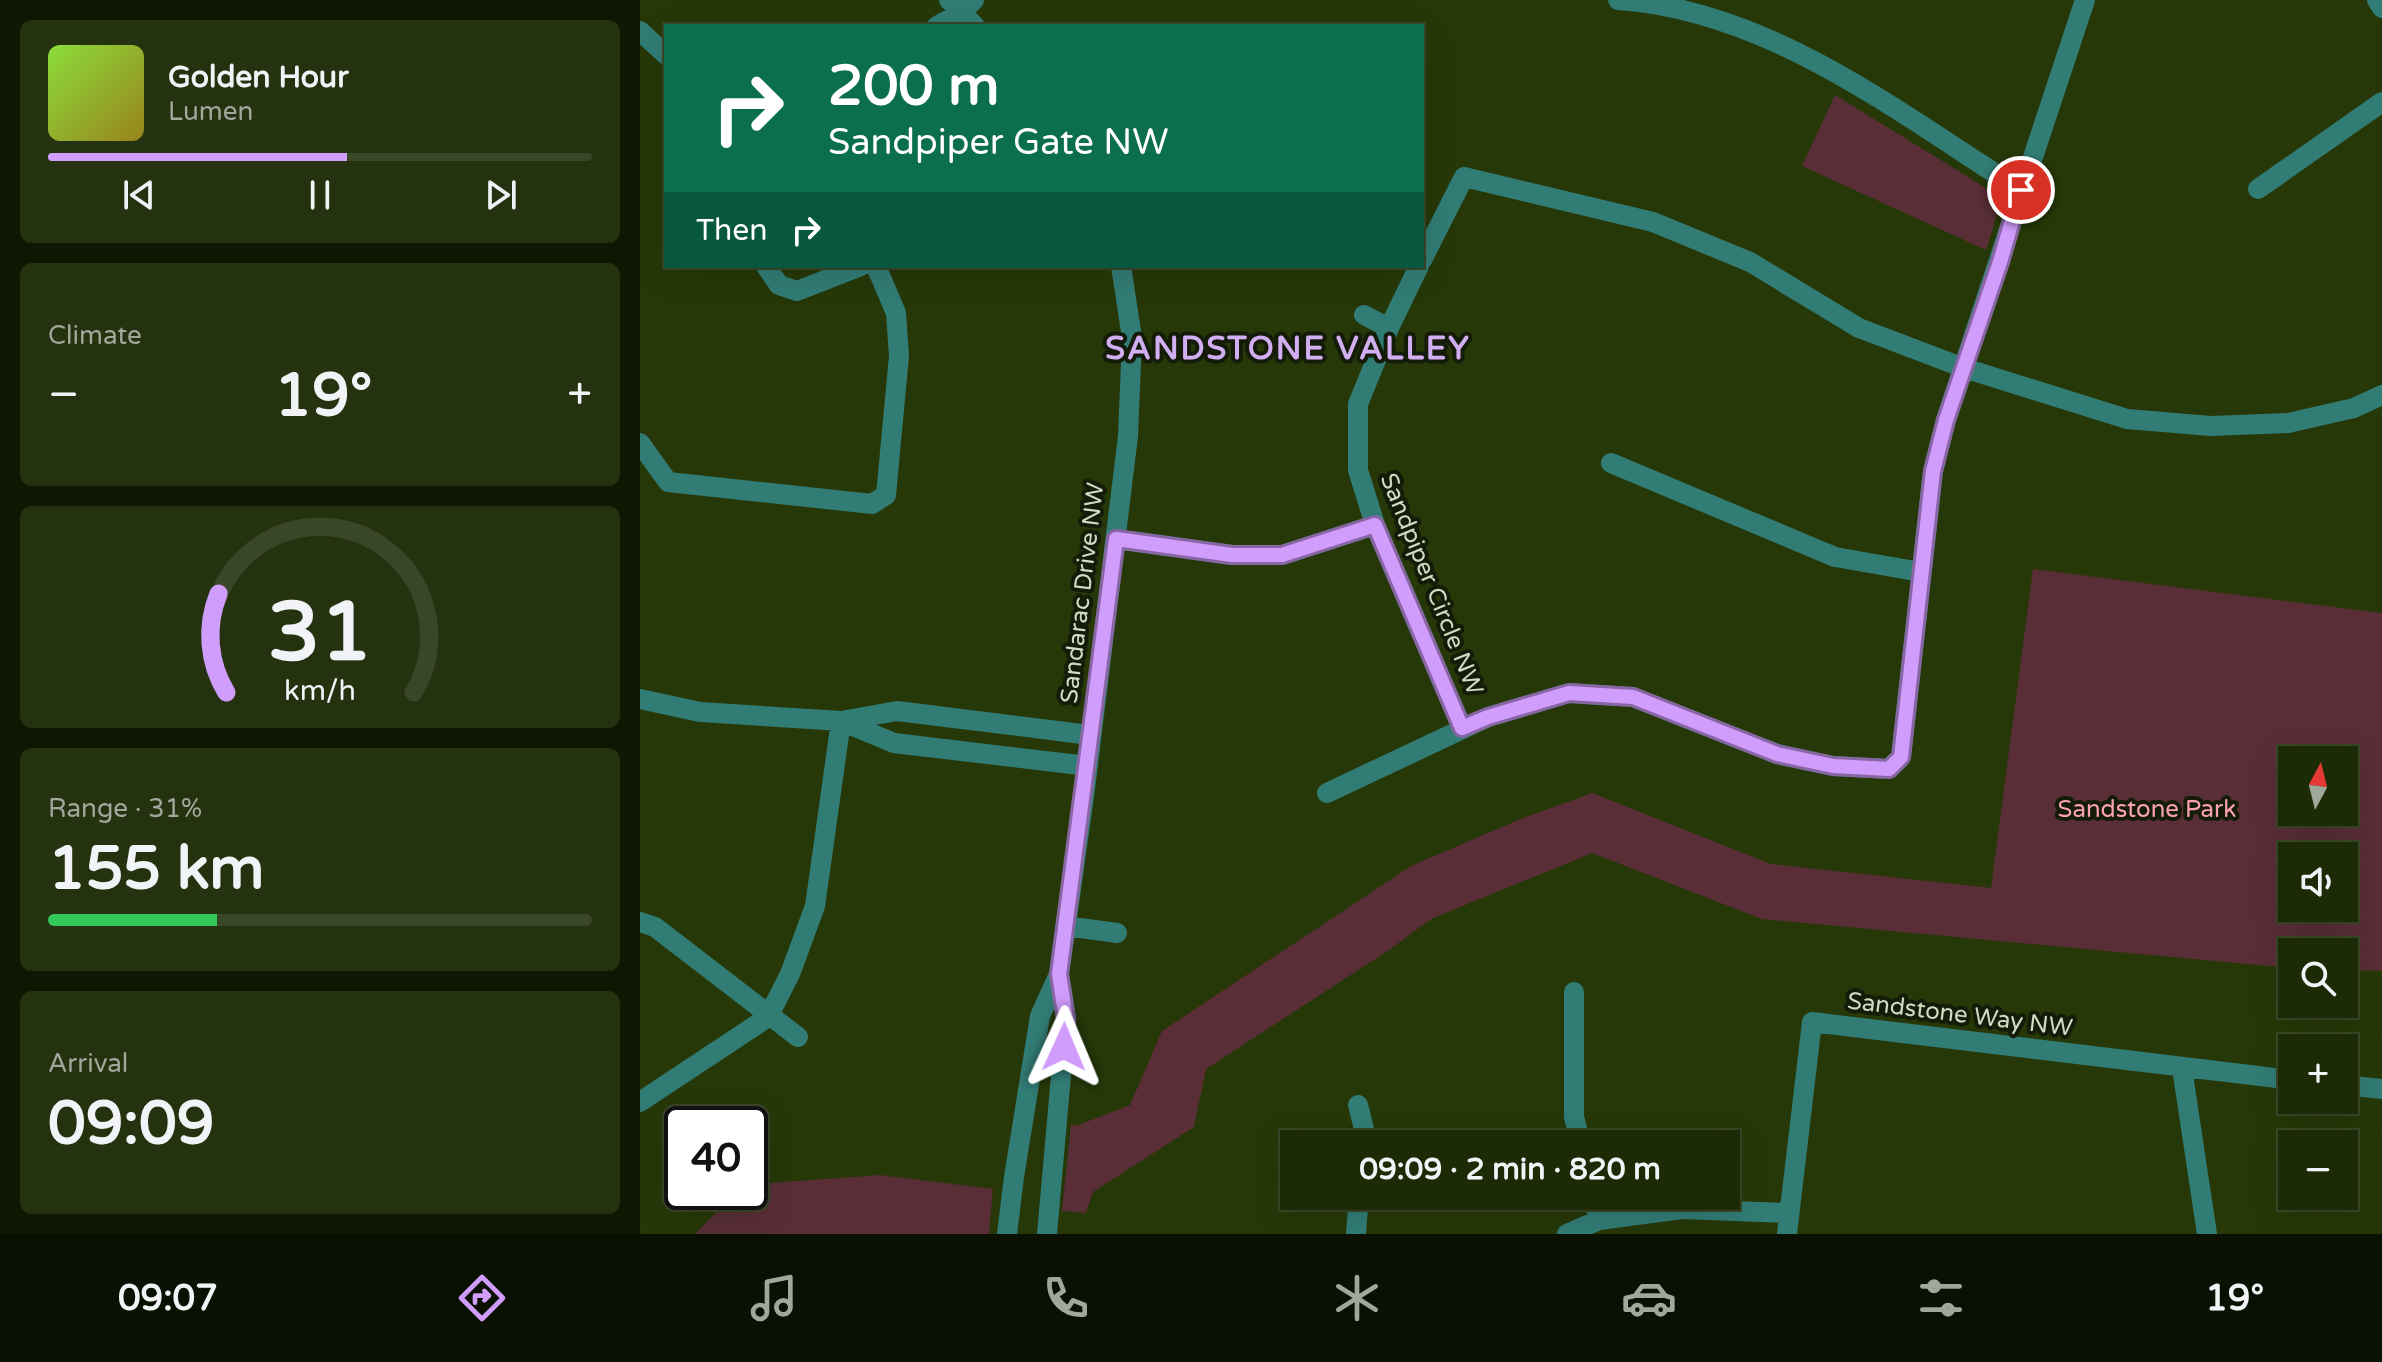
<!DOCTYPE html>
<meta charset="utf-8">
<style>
body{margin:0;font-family:"Varela Round",sans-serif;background:#253210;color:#f1f3f6;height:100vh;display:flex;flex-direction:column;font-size:30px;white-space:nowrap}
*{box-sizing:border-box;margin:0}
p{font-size:26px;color:#a0a79b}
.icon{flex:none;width:44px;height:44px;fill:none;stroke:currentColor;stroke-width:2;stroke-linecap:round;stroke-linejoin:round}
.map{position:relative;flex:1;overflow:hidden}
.details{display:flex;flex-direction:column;gap:20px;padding:20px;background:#0f1703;width:640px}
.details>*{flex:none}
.top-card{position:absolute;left:24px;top:24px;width:760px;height:244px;border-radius:0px;box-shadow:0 8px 32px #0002,0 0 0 2px #3a4628;background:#0b6e4f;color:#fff;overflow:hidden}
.needle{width:52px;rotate:7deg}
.buttons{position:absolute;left:1638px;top:746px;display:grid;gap:16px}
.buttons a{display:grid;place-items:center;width:80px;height:80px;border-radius:0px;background:#1c2a06;box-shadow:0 8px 32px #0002,0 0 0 2px #3a4628;font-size:40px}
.speed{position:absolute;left:24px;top:1106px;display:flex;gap:16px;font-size:40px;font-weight:700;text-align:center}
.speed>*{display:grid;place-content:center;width:104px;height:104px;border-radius:50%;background:#1c2a06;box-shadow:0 8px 32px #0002,0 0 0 2px #3a4628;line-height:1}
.speed .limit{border:4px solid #111;border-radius:12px;background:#fff;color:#111}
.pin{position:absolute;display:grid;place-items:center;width:68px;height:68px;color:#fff;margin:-34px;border:4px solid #fff;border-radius:50%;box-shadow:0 2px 8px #0007}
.me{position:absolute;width:88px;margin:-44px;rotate:1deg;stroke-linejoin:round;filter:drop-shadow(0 0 6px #0008)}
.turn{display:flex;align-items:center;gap:28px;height:168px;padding:0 32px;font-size:36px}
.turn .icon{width:104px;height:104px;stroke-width:2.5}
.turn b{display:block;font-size:56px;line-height:68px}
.then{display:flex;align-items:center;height:76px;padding:0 32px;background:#0003;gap:16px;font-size:30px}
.big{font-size:60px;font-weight:800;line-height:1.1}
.details .tile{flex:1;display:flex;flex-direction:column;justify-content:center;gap:12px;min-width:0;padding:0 28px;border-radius:12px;background:#253210}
.details .dial{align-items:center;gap:0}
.dial svg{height:208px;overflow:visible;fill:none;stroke:#3a4628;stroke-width:7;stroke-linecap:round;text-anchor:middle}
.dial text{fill:#f1f3f6;stroke:none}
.song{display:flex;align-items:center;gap:24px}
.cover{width:96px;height:96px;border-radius:12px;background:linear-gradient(135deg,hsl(90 70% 55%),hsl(50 70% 35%))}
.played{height:8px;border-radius:4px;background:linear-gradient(90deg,#d19dfd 55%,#3a4628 55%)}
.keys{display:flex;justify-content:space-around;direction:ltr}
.heat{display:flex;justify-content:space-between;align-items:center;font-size:44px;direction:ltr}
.charge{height:12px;border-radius:6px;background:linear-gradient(90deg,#34c759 31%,#3a4628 0)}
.trip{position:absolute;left:640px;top:1130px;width:460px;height:80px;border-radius:0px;background:#1c2a06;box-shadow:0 8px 32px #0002,0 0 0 2px #3a4628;font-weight:800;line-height:80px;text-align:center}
.tabs{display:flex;height:128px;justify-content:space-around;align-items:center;background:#0b1102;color:#a0a79b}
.tabs .icon{width:56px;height:56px}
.tabs .current{color:#d19dfd}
.tabs b{font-size:36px;color:#f1f3f6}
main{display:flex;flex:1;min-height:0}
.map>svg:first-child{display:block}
.green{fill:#592e36;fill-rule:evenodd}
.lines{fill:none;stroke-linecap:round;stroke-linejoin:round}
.minor{stroke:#327c76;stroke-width:20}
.route-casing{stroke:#8866a4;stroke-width:20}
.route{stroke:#d19dfd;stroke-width:14}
.labels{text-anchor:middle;stroke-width:8;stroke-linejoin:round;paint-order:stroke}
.street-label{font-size:24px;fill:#cfdbc2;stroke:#141c09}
.park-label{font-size:24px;fill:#fba2b1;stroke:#141c09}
.district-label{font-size:32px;font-weight:bold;letter-spacing:2px;fill:#d2aff2;stroke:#141c09}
</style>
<main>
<section class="details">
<div class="tile">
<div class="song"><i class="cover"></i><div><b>Golden Hour</b><p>Lumen</p></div></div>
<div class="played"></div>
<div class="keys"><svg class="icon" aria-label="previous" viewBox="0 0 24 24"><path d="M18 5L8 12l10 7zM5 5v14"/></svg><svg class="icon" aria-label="pause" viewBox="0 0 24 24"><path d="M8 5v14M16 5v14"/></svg><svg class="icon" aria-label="next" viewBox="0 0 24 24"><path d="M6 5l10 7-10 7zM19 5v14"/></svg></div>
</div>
<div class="tile"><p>Climate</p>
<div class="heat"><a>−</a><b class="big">19°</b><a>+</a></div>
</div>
<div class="tile dial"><svg viewBox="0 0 100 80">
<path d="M14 69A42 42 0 1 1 86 69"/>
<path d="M14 69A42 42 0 0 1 11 31" stroke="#d19dfd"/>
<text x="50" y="56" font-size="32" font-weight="700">31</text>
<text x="50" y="72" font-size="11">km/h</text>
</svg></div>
<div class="tile"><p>Range · 31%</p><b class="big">155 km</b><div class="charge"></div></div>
<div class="tile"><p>Arrival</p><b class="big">09:09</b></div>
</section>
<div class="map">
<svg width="1742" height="1234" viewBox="0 0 1742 1234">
<rect width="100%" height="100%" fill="#263808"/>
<!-- green -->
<path class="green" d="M1195 95 1351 191 1359 201V208L1346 250 1162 166Z
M1393 569 1742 613V971L1704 970V952H1652V968L1122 919 952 853 791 919 749 950 566 1069 554 1127 453 1192 446 1213 422 1211 431 1124 436 1126 490 1105 522 1031 771 866 878 820 952 793 1131 864 1351 888ZM1652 760H1704V812H1652ZM1652 856H1704V908H1652Z
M240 1175 353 1189 349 1234H55L96 1192H110V1188L130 1183Z"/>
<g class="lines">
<!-- minor -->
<path class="minor" d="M309 0 335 26
M978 0C1129 10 1257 112 1381 190
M1737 0 1742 8
M297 26 322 12 334 0
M0 31 26 55
M1618 189 1742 102
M782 260 824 177 1013 222 1110 262 1219 328 1324 368 1487 419 1571 426 1648 423 1714 408 1742 395
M126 266 139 285 157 291 221 266
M779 266 749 328 718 404V470L735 525 822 728
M724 315 749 328
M0 443 28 482 232 504 246 495 259 356 256 313 236 266
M971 463 1195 557 1281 572
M476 539 592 555H642L735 525
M0 699 60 712 201 721 257 711 450 735
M201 721 254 743 448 766
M687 793 848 717 929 693 993 697 1137 754 1193 766 1249 769 1261 757 1293 471 1306 420 1445 0
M0 922 15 927 158 1037
M426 926 477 933
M934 992V1117L941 1144
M1542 1068 1567 1234
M1704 1085 1742 1089
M0 1102 128 1017 150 974 175 906 201 721
M718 1105 725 1133 724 1144
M953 1196 959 1220
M367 1234 374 1177 400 1016 419 974 445 789 488 436 492 338 481 266
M407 1234 426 1019 419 974
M716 1234 719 1196
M927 1234 959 1220 1042 1209 1149 1213
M1147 1234 1172 1022 1652 1080"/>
</g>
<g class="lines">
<defs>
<path id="route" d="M424 1047 426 1019 419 974 476 539 592 555H642L735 525 822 728 848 717 929 693 993 697 1137 754 1193 766 1249 769 1261 757 1293 471 1306 420 1360 262 1381 190"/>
</defs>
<!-- route casing -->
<use href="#route" class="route-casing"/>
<!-- route -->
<use href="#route" class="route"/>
</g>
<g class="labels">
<!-- street labels -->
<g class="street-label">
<text transform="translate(792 584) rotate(68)" y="8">Sandpiper Circle NW</text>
<text transform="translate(442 593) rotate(-83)" y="8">Sandarac Drive NW</text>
<text transform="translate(1320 1014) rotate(7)" y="8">Sandstone Way NW</text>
</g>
<!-- park labels -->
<g class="park-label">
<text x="1507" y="817">Sandstone Park</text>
</g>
<!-- district labels -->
<g class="district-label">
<text x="648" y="359">SANDSTONE VALLEY</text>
</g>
</g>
</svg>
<div class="buttons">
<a><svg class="needle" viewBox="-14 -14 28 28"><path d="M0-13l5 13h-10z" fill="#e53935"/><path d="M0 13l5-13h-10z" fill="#a0a79b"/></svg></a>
<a><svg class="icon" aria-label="sound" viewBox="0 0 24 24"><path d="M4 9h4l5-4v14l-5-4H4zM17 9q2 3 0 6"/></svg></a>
<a><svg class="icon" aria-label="search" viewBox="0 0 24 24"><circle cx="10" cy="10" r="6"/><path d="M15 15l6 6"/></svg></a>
<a>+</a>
<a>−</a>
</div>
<div class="speed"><div class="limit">40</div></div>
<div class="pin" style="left:1381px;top:190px;background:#d93025"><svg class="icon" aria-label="arrive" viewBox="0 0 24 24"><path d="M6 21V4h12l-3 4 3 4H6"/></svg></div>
<svg class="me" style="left:424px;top:1047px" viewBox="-20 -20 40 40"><path d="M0-17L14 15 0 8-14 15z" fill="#d19dfd" stroke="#fff" stroke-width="4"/></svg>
<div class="trip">09:09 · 2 min · 820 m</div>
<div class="top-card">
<div class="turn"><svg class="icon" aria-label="right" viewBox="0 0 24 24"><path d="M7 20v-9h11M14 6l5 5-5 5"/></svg><div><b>200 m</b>Sandpiper Gate NW</div></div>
<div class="then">Then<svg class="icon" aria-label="right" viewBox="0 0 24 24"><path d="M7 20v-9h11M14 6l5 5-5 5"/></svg></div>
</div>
</div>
</main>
<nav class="tabs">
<b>09:07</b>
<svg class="icon current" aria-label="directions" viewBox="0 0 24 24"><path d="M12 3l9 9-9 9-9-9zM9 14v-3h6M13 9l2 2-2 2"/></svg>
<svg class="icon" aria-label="music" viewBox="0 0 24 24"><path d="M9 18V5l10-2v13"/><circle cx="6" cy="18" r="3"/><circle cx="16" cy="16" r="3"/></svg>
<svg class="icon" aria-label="phone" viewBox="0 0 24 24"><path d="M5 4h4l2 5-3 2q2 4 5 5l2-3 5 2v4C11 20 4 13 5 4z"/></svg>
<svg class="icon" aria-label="climate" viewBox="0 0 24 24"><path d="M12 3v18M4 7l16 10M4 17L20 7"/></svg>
<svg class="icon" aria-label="car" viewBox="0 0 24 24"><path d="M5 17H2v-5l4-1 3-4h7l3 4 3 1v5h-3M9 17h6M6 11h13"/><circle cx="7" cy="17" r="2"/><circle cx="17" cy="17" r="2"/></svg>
<svg class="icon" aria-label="filters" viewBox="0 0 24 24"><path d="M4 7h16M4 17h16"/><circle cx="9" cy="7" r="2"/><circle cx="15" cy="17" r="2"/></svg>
<b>19°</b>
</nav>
